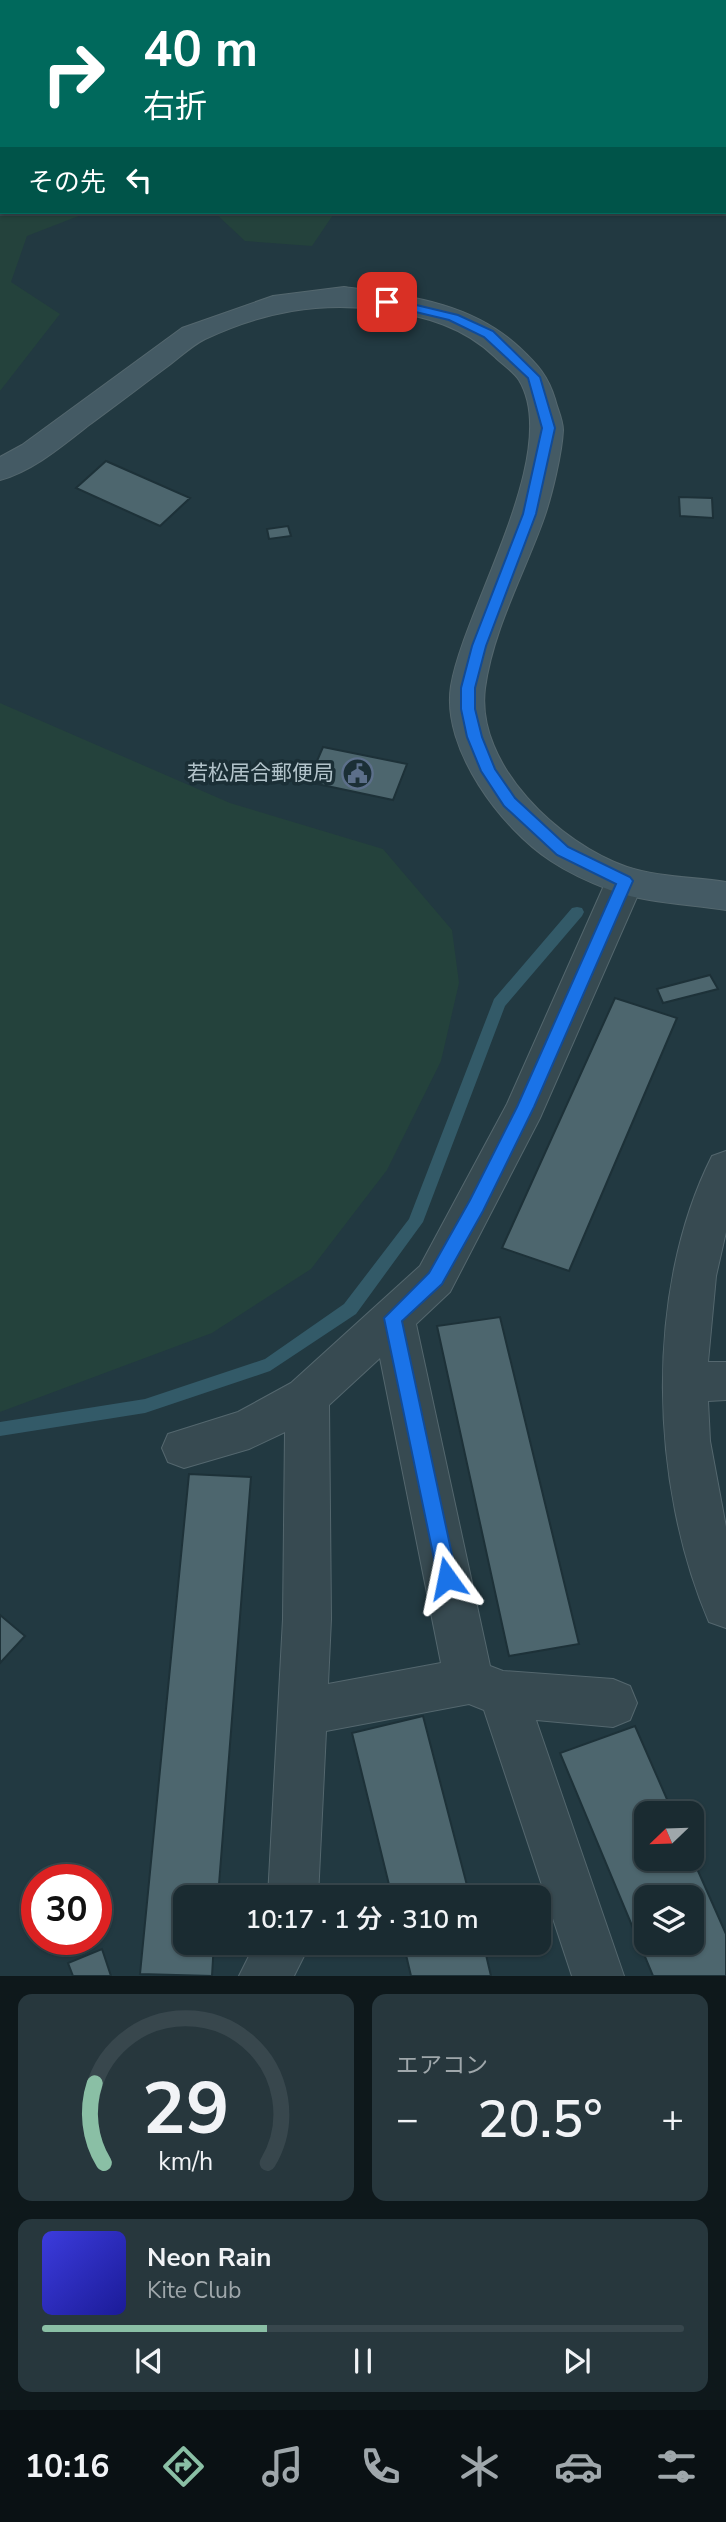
<!DOCTYPE html>
<html lang="ja">
<meta charset="utf-8">
<style>
body{margin:0;font-family:"Nunito Sans","Noto Sans JP",sans-serif;background:#27373d;color:#f1f3f6;height:100vh;display:flex;flex-direction:column;font-size:26px;white-space:nowrap}
*{box-sizing:border-box;margin:0}
p{font-size:23px;color:#9fa7ab}
.icon{flex:none;width:38px;height:38px;fill:none;stroke:currentColor;stroke-width:2;stroke-linecap:round;stroke-linejoin:round}
.map{position:relative;height:1976px;overflow:hidden}
.panel{display:flex;flex-direction:column;gap:18px;padding:18px;background:#0e181b;flex:1}
.panel>*{flex:none}
.hud{position:absolute;left:0px;top:0px;width:726px;height:214px;box-shadow:0 2px 5px #0004,0 0 0 2px #38474d;background:#00695c;color:#fff;overflow:hidden}
.needle{width:46px;rotate:247deg}
.tools{position:absolute;left:634px;top:1801px;display:grid;gap:14px}
.tools a{display:grid;place-items:center;width:70px;height:70px;border-radius:14px;background:#1a2b31;box-shadow:0 2px 5px #0004,0 0 0 2px #38474d;font-size:35px}
.speed{position:absolute;left:21px;top:1864px;display:flex;gap:14px;font-size:35px;font-weight:700;text-align:center}
.speed>*{display:grid;place-content:center;width:91px;height:91px;border-radius:50%;background:#1a2b31;box-shadow:0 2px 5px #0004,0 0 0 2px #38474d;line-height:1}
.speed .limit{border:10px solid #d22;background:#fff;color:#111}
.pin{position:absolute;display:grid;place-items:center;width:60px;height:60px;color:#fff;margin:-30px;border-radius:14px;box-shadow:0 4px 10px #0006}
.me{position:absolute;width:77px;margin:-38px;rotate:348deg;stroke-linejoin:round;filter:drop-shadow(0 0 5px #0008)}
.turn{display:flex;align-items:center;gap:24px;height:147px;padding:0 28px;font-size:32px}
.turn .icon{width:91px;height:91px;stroke-width:2.5}
.turn b{display:block;font-size:49px;line-height:60px}
.then{display:flex;align-items:center;height:66px;padding:0 28px;background:#0003;gap:14px;font-size:26px}
.big{font-size:52px;font-weight:600;line-height:1.1}
.panel .card{flex:1;display:flex;flex-direction:column;justify-content:center;gap:10px;min-width:0;padding:0 24px;border-radius:14px;background:#27373d}
.panel .dial{align-items:center;gap:0}
.dial svg{height:182px;overflow:visible;fill:none;stroke:#38474d;stroke-width:7;stroke-linecap:round;text-anchor:middle}
.dial text{fill:#f1f3f6;stroke:none}
.song{display:flex;align-items:center;gap:21px}
.cover{width:84px;height:84px;border-radius:10px;background:linear-gradient(135deg,hsl(240 70% 55%),hsl(240 70% 35%))}
.played{height:7px;border-radius:4px;background:linear-gradient(90deg,#8abfa5 35%,#38474d 35%)}
.keys{display:flex;justify-content:space-around;direction:ltr}
.heat{display:flex;justify-content:space-between;align-items:center;font-size:38px;direction:ltr}
.panel .tiles{flex:1;display:grid;gap:18px;grid-template-columns:1fr 1fr}
.card:last-child{grid-column:span 2}
.trip{position:absolute;left:173px;top:1885px;width:378px;height:70px;border-radius:14px;background:#1a2b31;box-shadow:0 2px 5px #0004,0 0 0 2px #38474d;font-weight:600;line-height:70px;text-align:center}
.menu{display:flex;height:112px;justify-content:space-around;align-items:center;background:#0a1114;color:#9fa7ab}
.menu .icon{width:49px;height:49px}
.menu .current{color:#8abfa5}
.menu b{font-size:32px;color:#f1f3f6}
.map>svg:first-child{display:block}
.green{fill:#24423c}
.lines{fill:none;stroke-linecap:round;stroke-linejoin:round}
.stream{fill:#335a68;fill-rule:evenodd}
.building{fill:#4d666e;stroke:#1d3138;stroke-width:2;fill-rule:evenodd}
.street-casing{stroke:#54676e;stroke-width:2}
.secondary-casing{stroke:#54676e;stroke-width:2}
.street{fill:#374a51;fill-rule:evenodd}
.secondary{fill:#445a64;fill-rule:evenodd}
.route{fill:#1a73e8;stroke:#114b97;stroke-width:2}
.labels{text-anchor:middle;stroke-width:7;stroke-linejoin:round;paint-order:stroke}
.poi-label{font-size:21px;fill:#b3c4cb;stroke:#1b2f36;text-anchor:end}
</style>
<div class="map">
<svg width="726" height="1976" viewBox="0 0 726 1976">
<rect width="100%" height="100%" fill="#223941"/>
<!-- green -->
<path class="green" d="M0 0H500L2 2V212H89L27 236 11 282 60 314 0 391Z
M214 212H335L312 246 245 241Z
M0 703 230 803 383 849 452 930 459 983 441 1061 387 1170 311 1269 212 1333 0 1412Z"/>
<g class="lines">
<!-- stream -->
<path class="stream" d="M577 907 582 908 584 912 582 916 505 1006 423 1222 356 1314 270 1371 145 1413 0 1436V1422L145 1399 265 1359 344 1304 409 1219 494 999 572 908Z"/>
</g>
<!-- building -->
<path class="building" d="M106 461 190 498 160 526 76 488Z
M679 497 712 498 713 518 680 516Z
M288 526 291 536 269 539 267 529Z
M323 747 407 764 393 800 308 782Z
M710 975 718 989 663 1003 657 989Z
M615 998 677 1018 569 1271 502 1248Z
M500 1317 579 1644 509 1656 437 1326Z
M189 1474 251 1477 218 1897H186V1942H214L212 1976 140 1974Z
M0 1615 25 1636 0 1663Z
M423 1716 470 1897H392L352 1733Z
M635 1726 673 1813H646V1858H691V1855L726 1934V1976H653L560 1753ZM646 1897H691V1942H646Z
M403 1942H483L491 1976H411Z
M102 1949 111 1976H73L68 1963Z"/>
<g class="lines">
<defs>
<path id="street" d="M726 10V26H724V11Z
M625 867 638 871 644 881 540 1118 450 1292 416 1324 490 1666 503 1671 613 1679 630 1686 637 1703 630 1720 613 1727 536 1720 624 1976H572L484 1710 469 1704 326 1731 318 1897H268L283 1619 285 1432 249 1449 184 1468 168 1462 162 1448 168 1434 238 1412 291 1383 420 1266 507 1104 606 881 612 871ZM380 1358 441 1663 328 1684 331 1619 329 1405Z
M726 1151V1232L716 1276 708 1362H726V1400L708 1401 710 1441 726 1527V1628L709 1622C650 1485 644 1291 712 1156Z
M256 1942H311L294 1976H239Z"/>
<path id="secondary" d="M344 287C409 296 471 302 520 348 538 365 548 376 555 399 557 408 563 420 563 430 562 453 552 495 544 518 525 572 493 629 485 688 475 765 560 844 627 867 657 877 694 877 726 882V910C688 904 646 903 610 890 589 882 569 873 551 861 502 829 441 749 451 686 464 608 563 452 519 380 514 372 502 364 495 357 464 327 425 316 383 310 319 301 263 312 205 339 191 346 179 358 168 366 141 386 115 406 89 425 62 446 33 471 0 480V457L22 445 182 328 273 296Z"/>
</defs>
<!-- street casing -->
<use href="#street" class="street-casing"/>
<!-- secondary casing -->
<use href="#secondary" class="secondary-casing"/>
<!-- street -->
<use href="#street" class="street"/>
<!-- secondary -->
<use href="#secondary" class="secondary"/>
</g>
<!-- route -->
<path class="route" d="M387 298 458 315 493 331 540 377 555 428 536 514 486 646 475 688V709L482 737 495 769 515 798 568 847 630 877 633 881 534 1107 483 1211 442 1284 402 1321 457 1578 454 1584 447 1587 441 1584 438 1578 384 1318 429 1273 470 1200 517 1107 616 884 557 855 504 806 481 771 467 737 461 709V688L472 646 523 514 542 428 528 378 484 337 449 320 382 304V299Z"/>
<!-- icons -->
<defs>
<symbol id="civic-ring" viewBox="-11 -11 22 22"><circle r="9.5" fill="#1b2f36" stroke="#5c6f8a" stroke-width="1.5"/><path d="M-.6-6.5H3V-4.5H.6V-3L4-1V1h2V6H-6V1h2V-1L-.6-3ZM-1.2 2.5V6h2.4V2.5Z" fill="#5c6f8a"/></symbol>
</defs>
<g fill-rule="evenodd">
<use href="#civic-ring" x="340" y="756" width="35" height="35"/>
</g>
<g class="labels">
<!-- poi labels -->
<g class="poi-label">
<text x="334" y="780">若松居合郵便局</text>
</g>
</g>
</svg>
<div class="tools">
<a><svg class="needle" viewBox="-14 -14 28 28"><path d="M0-13l5 13h-10z" fill="#e53935"/><path d="M0 13l5-13h-10z" fill="#9fa7ab"/></svg></a>
<a><svg class="icon" aria-label="layers" viewBox="0 0 24 24"><path d="M12 4l9 5-9 5-9-5zM3 14l9 5 9-5"/></svg></a>
</div>
<div class="speed"><div class="limit">30</div></div>
<div class="pin" style="left:387px;top:302px;background:#d93025"><svg class="icon" aria-label="arrive" viewBox="0 0 24 24"><path d="M6 21V4h12l-3 4 3 4H6"/></svg></div>
<svg class="me" style="left:447px;top:1578px" viewBox="-20 -20 40 40"><path d="M0-17L14 15 0 8-14 15z" fill="#1a73e8" stroke="#fff" stroke-width="4"/></svg>
<div class="trip">10:17 · 1 分 · 310 m</div>
<div class="hud">
<div class="turn"><svg class="icon" aria-label="right" viewBox="0 0 24 24"><path d="M7 20v-9h11M14 6l5 5-5 5"/></svg><div><b>40 m</b>右折</div></div>
<div class="then">その先<svg class="icon" aria-label="left" viewBox="0 0 24 24"><path d="M17 20v-9H6M10 6l-5 5 5 5"/></svg></div>
</div>
</div>
<section class="panel">
<div class="tiles">
<div class="card dial"><svg viewBox="0 0 100 80">
<path d="M14 69A42 42 0 1 1 86 69"/>
<path d="M14 69A42 42 0 0 1 10 34" stroke="#8abfa5"/>
<text x="50" y="56" font-size="32" font-weight="700">29</text>
<text x="50" y="72" font-size="11">km/h</text>
</svg></div>
<div class="card"><p>エアコン</p>
<div class="heat"><a>−</a><b class="big">20.5°</b><a>+</a></div>
</div>
<div class="card">
<div class="song"><i class="cover"></i><div><b>Neon Rain</b><p>Kite Club</p></div></div>
<div class="played"></div>
<div class="keys"><svg class="icon" aria-label="previous" viewBox="0 0 24 24"><path d="M18 5L8 12l10 7zM5 5v14"/></svg><svg class="icon" aria-label="pause" viewBox="0 0 24 24"><path d="M8 5v14M16 5v14"/></svg><svg class="icon" aria-label="next" viewBox="0 0 24 24"><path d="M6 5l10 7-10 7zM19 5v14"/></svg></div>
</div>
</div>
</section>
<nav class="menu">
<b>10:16</b>
<svg class="icon current" aria-label="directions" viewBox="0 0 24 24"><path d="M12 3l9 9-9 9-9-9zM9 14v-3h6M13 9l2 2-2 2"/></svg>
<svg class="icon" aria-label="music" viewBox="0 0 24 24"><path d="M9 18V5l10-2v13"/><circle cx="6" cy="18" r="3"/><circle cx="16" cy="16" r="3"/></svg>
<svg class="icon" aria-label="phone" viewBox="0 0 24 24"><path d="M5 4h4l2 5-3 2q2 4 5 5l2-3 5 2v4C11 20 4 13 5 4z"/></svg>
<svg class="icon" aria-label="climate" viewBox="0 0 24 24"><path d="M12 3v18M4 7l16 10M4 17L20 7"/></svg>
<svg class="icon" aria-label="car" viewBox="0 0 24 24"><path d="M5 17H2v-5l4-1 3-4h7l3 4 3 1v5h-3M9 17h6M6 11h13"/><circle cx="7" cy="17" r="2"/><circle cx="17" cy="17" r="2"/></svg>
<svg class="icon" aria-label="filters" viewBox="0 0 24 24"><path d="M4 7h16M4 17h16"/><circle cx="9" cy="7" r="2"/><circle cx="15" cy="17" r="2"/></svg>
</nav>
